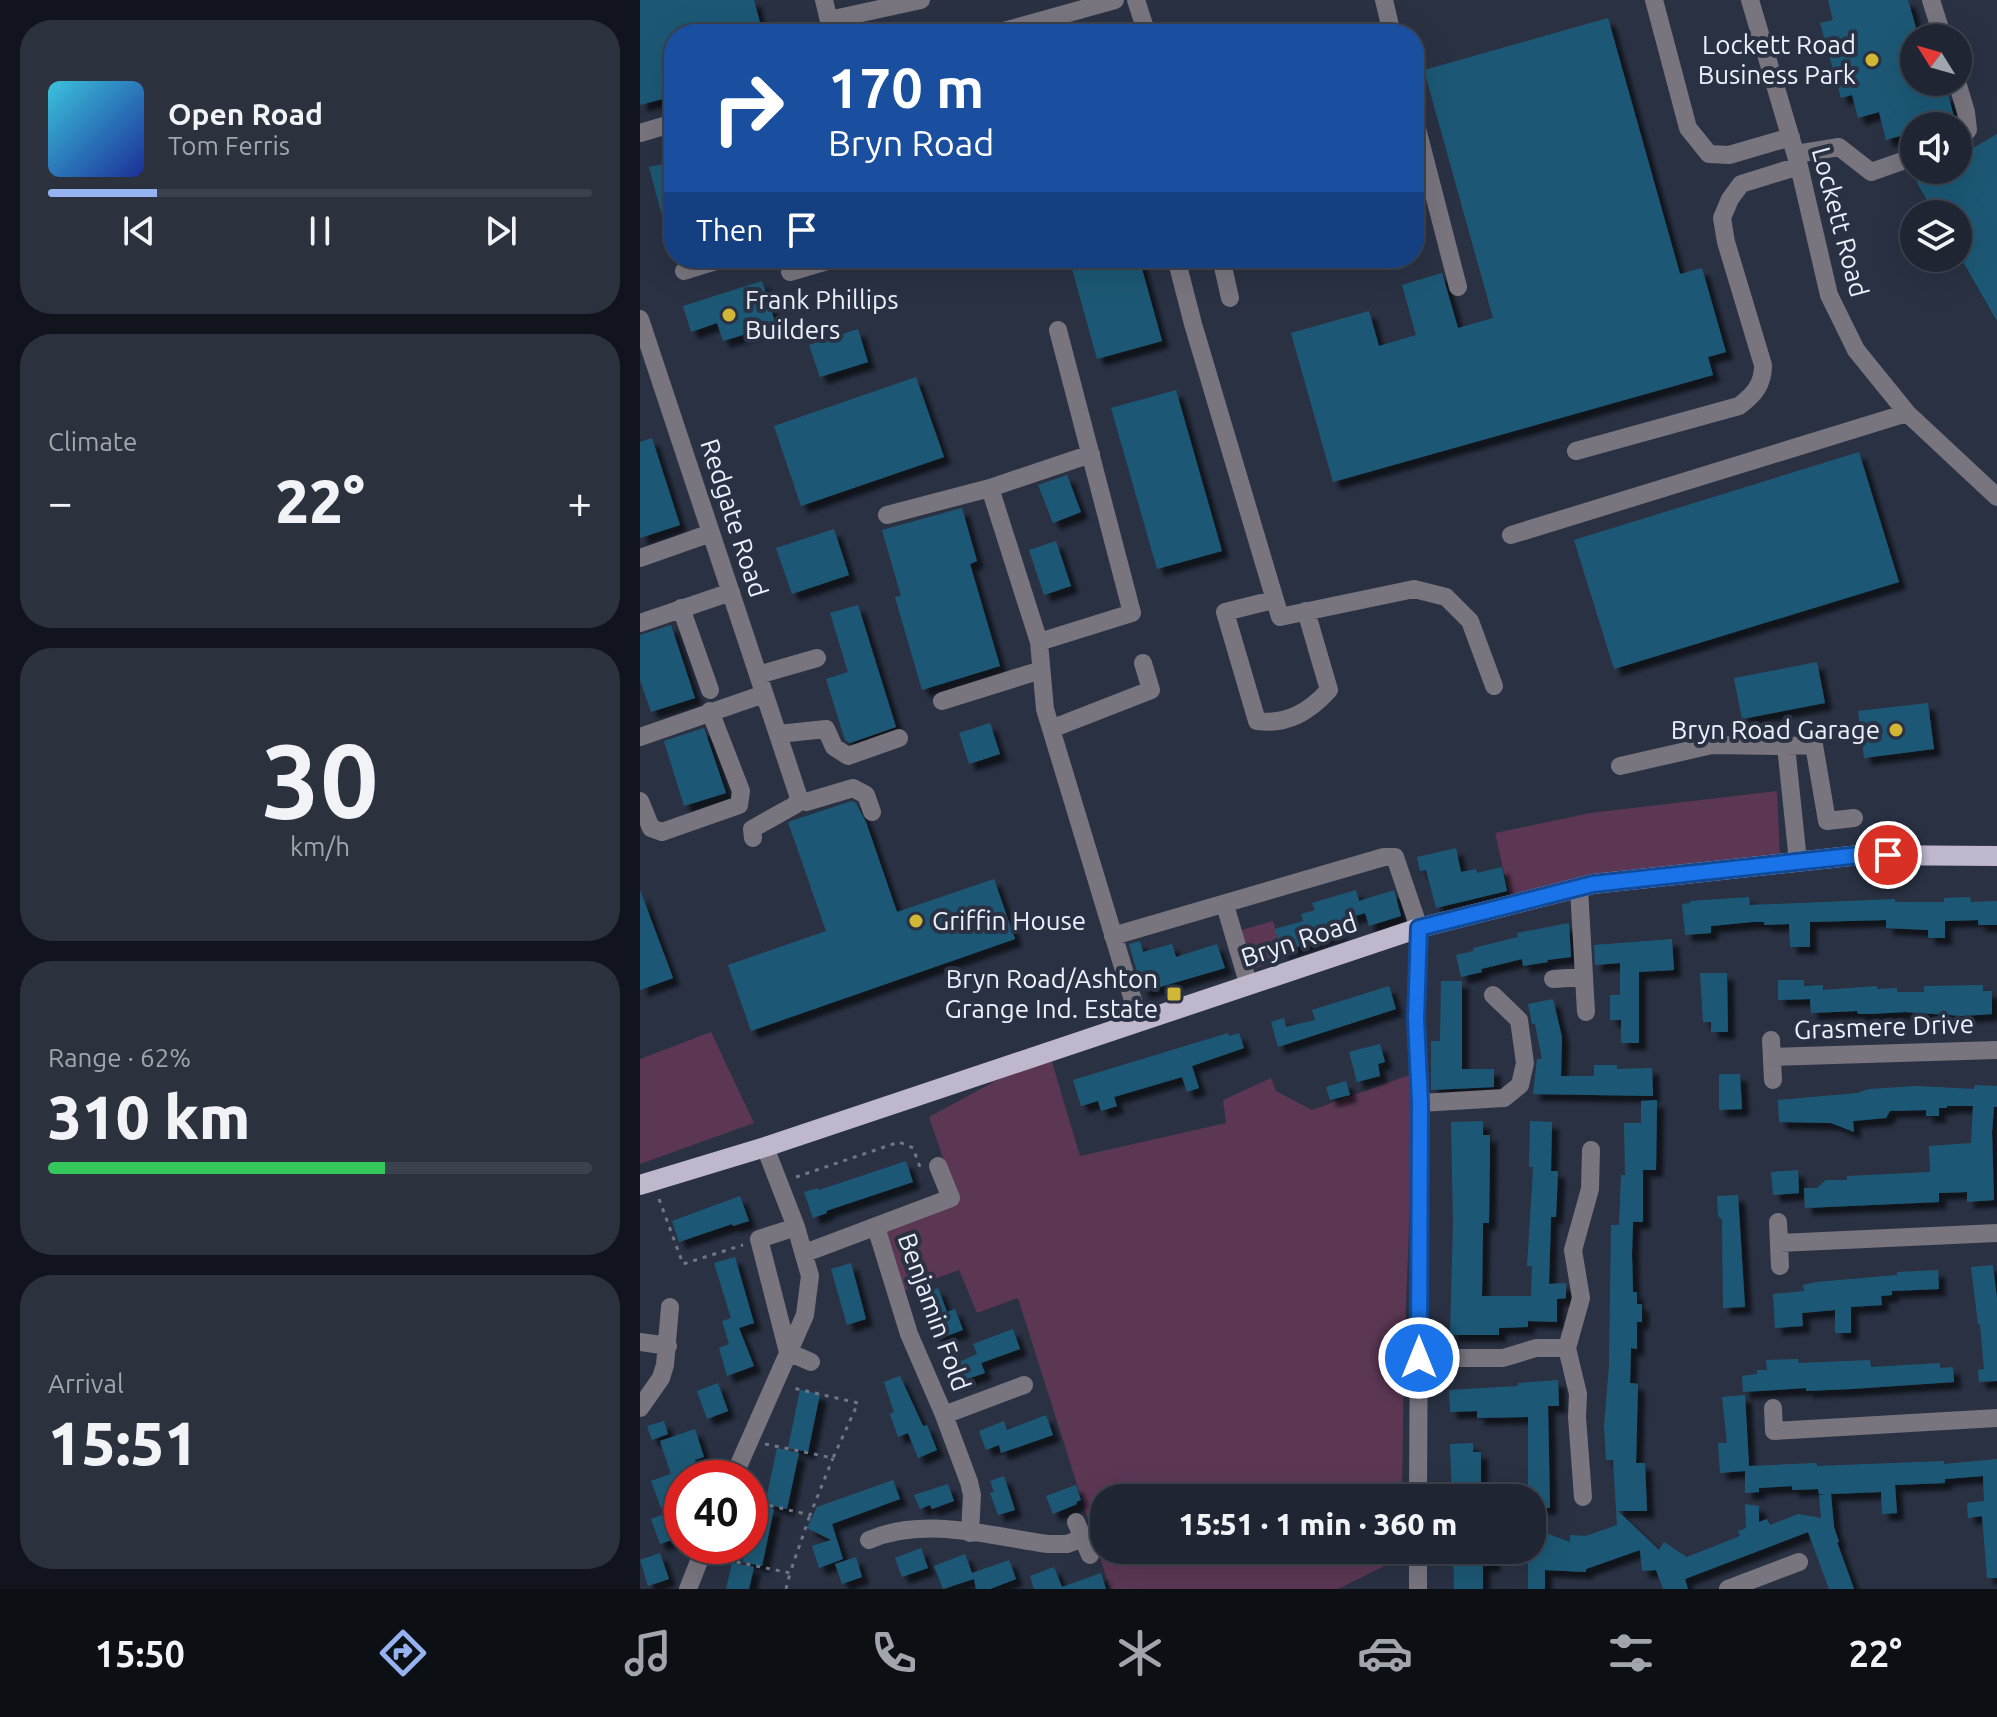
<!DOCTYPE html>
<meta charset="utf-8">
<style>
body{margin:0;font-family:Ubuntu,sans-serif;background:#2c313e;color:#f1f3f6;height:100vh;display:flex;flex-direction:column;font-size:30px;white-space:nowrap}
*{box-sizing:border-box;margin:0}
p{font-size:26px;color:#a1a5ac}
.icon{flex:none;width:44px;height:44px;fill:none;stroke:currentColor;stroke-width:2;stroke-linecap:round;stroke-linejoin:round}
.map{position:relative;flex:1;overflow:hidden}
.sheet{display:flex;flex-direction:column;gap:20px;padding:20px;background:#11141c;width:640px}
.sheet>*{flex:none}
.banner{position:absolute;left:24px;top:24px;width:760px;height:244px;border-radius:32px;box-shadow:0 8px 32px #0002,0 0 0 2px #3c424d;background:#1a4fa0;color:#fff;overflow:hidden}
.needle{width:52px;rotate:307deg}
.buttons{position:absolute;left:1260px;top:24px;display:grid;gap:16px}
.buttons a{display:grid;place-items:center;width:72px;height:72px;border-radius:50%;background:#1f2532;box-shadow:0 8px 32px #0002,0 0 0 2px #3c424d;font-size:40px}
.speed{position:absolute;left:24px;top:1460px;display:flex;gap:16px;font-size:40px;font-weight:700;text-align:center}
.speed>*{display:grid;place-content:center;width:104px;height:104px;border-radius:50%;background:#1f2532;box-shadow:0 8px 32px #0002,0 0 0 2px #3c424d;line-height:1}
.speed .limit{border:12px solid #d22;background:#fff;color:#111}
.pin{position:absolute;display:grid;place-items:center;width:68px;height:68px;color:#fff;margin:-34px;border:4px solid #fff;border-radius:50%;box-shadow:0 2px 8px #0007}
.me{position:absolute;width:88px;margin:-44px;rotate:0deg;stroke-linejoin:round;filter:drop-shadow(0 0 6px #0008)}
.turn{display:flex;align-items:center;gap:28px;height:168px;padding:0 32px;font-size:36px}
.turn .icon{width:104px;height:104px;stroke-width:2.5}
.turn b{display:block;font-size:56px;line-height:68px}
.then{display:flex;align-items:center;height:76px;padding:0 32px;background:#0003;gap:16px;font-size:30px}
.big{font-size:60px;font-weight:800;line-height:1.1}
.sheet .tile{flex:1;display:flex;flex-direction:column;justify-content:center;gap:12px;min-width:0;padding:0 28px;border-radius:32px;background:#2c313e}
.sheet .dial{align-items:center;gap:0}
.dial b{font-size:104px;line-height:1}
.song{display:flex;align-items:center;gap:24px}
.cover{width:96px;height:96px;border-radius:12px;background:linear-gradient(135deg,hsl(190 70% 55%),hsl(230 70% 35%))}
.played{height:8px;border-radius:4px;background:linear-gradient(90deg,#95b2f1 20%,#3c424d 20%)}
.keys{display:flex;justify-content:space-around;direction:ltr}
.heat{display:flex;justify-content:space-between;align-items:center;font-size:44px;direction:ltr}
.charge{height:12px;border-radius:6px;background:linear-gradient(90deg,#34c759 62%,#3c424d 0)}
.trip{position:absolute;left:450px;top:1484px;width:456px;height:80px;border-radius:32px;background:#1f2532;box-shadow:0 8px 32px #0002,0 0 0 2px #3c424d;font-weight:800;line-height:80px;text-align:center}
.tabs{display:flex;height:128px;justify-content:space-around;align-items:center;background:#0c0f14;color:#a1a5ac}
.tabs .icon{width:56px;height:56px}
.tabs .selected{color:#95b2f1}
.tabs b{font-size:36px;color:#f1f3f6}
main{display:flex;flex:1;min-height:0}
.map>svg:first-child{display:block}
.green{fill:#5b3754}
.building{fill:#1f5975;filter:url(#shadow)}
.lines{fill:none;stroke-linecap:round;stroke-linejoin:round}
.path{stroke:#6f7686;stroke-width:3;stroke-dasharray:4 6;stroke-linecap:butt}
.minor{stroke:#78757f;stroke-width:18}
.major{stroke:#bfb8cd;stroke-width:20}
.route-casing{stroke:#114b97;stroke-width:20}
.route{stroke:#1a73e8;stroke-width:14}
.poi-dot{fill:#d2b736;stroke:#293143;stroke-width:3}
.labels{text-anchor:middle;stroke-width:8;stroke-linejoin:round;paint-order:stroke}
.poi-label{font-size:26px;fill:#ebf0fc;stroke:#293143;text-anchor:end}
.street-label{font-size:26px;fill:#ebf0fc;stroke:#293143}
</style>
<main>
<section class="sheet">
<div class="tile">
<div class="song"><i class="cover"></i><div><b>Open Road</b><p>Tom Ferris</p></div></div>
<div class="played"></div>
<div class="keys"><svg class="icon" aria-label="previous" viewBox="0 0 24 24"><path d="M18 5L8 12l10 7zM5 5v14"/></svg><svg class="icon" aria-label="pause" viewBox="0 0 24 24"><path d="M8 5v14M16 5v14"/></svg><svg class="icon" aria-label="next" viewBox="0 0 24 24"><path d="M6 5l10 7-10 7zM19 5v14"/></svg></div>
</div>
<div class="tile"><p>Climate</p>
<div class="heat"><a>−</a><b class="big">22°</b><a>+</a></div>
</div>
<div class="tile dial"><b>30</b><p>km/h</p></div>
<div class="tile"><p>Range · 62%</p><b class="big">310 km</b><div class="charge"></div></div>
<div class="tile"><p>Arrival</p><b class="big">15:51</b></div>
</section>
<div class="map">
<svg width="1357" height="1589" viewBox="0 0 1357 1589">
<defs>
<filter id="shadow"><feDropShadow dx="7" dy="7" stdDeviation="2" flood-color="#0009"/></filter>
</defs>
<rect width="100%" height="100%" fill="#293143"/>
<!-- green -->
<path class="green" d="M1137 791 1140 857 870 899 855 833 950 813Z
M633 921 645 958 610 970 598 931Z
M71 1032 114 1123 0 1164V1059Z
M409 1052 440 1156 586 1123 583 1100 631 1078 636 1091 672 1110 775 1073 764 1357 762 1498H464V1550H761V1558L698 1589H470L378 1298 337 1313 319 1270 259 1292 240 1229 316 1196 289 1117Z"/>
<!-- building -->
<path class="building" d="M0 0H114L123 34H34V96L0 105Z
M1188 0H1268L1279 38H1274V82H1291L1295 97 1308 94 1315 121 1296 126H1274V132L1246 140 1239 112 1218 118 1212 95 1201 98 1180 23 1193 20Z
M968 18 1040 274 1062 268 1086 352 1068 357 1073 375 693 482 651 333 729 311 739 346 776 335 762 285 802 273 818 328 853 318 784 70Z
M1357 134V321L1318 253V214H1295L1276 181 1295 170H1318V157Z
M34 162V245L30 246 9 167Z
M429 258H499L522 341 457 359Z
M122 281 136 325 83 341 77 323 51 332 43 306Z
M218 329 228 362 180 377 169 345Z
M276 377 304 457 161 506 134 426Z
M536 390 582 551 517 569 471 408Z
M12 438 40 525 0 538V442Z
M1219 452 1259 582 974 669 934 540Z
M427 475 441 512 413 523 398 485Z
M322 508 337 561 330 564 360 666 282 690 255 597 261 596 242 530Z
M194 529 209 575 152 594 136 548Z
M416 541 431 586 404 595 389 550Z
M218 605 256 727 210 743 205 740 186 679 208 672 190 613Z
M31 625 55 698 11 712 0 680V635Z
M1177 662 1185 703 1102 719 1094 678Z
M1288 703 1294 749 1224 758 1218 711Z
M350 723 360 754 329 764 319 733Z
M64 728 86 793 44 806 24 741Z
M212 801 216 803 226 822 257 912 354 879 375 939 111 1031 88 965 186 931 148 822Z
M816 848 821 872 836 869 837 873 862 867 867 891 796 908 786 870 780 871 777 857Z
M0 890 33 978 0 990Z
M716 890 719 901 754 890 761 916 729 926 725 913 697 922 700 933 642 952 635 929 663 921 661 914 675 910 672 903Z
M1109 897 1110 905 1255 899V902H1304V898L1330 897 1331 902 1357 901V925H1338V920L1305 921V938H1288V930L1246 928V920L1170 922V947H1150L1149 924 1124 925V922H1112L1071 926V933L1045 935 1042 904 1050 903V901Z
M929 923 931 957 907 960 908 962 883 966 882 959 841 969 842 972 821 977 816 955 833 951V948L878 937 877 933Z
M1032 939 1034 970 999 972V1043H981V1020H970V995H980V963L955 965 954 945Z
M500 941 503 952 532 944 536 957 577 944 585 968 503 992 489 944Z
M1060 973H1087L1088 1032H1071V1022H1063Z
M1138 980H1164V986L1183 985V990L1237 986V989L1257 988V992H1284V986L1343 985V991H1352V1014L1323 1016 1265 1012 1230 1014H1218L1217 1011 1171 1013 1170 999 1138 1000Z
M801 981H822V1069H854V1087L791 1090V1041H800Z
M749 986 756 1009 638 1047 631 1022 644 1018 646 1027 675 1020 672 1010Z
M913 999 922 1037 921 1076H954V1065H977V1069L1012 1068 1013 1096 893 1094 897 1059H902L895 1024H892L888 1004Z
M588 1033 589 1036 599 1033 604 1048 552 1066 559 1088 547 1092 542 1077 474 1097 477 1106 461 1111 458 1101 441 1106 433 1080Z
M740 1044 745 1062 738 1064 740 1076 717 1082 709 1052Z
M1079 1074H1100L1102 1109 1079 1110Z
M706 1081 710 1095 690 1100 686 1087Z
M1335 1085 1357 1086V1107H1354L1352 1132 1354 1200 1327 1202V1192L1299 1193V1202L1165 1208 1164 1188H1177L1186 1180H1207V1176L1290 1172 1289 1146 1331 1143 1333 1106H1307V1108H1299V1116H1286V1110L1250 1111 1246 1118 1213 1121 1214 1132 1191 1123 1139 1122 1138 1100 1217 1093 1229 1089 1277 1086 1334 1089Z
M1017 1100 1016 1170H1003V1222H993L992 1254 993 1292H997V1304H1002V1322H997V1349L991 1348 990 1383 998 1384 996 1463H1005L1007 1511H978L1019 1550 1024 1542 1047 1557 1100 1536 1098 1531 1106 1528 1105 1504 1119 1506V1522L1127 1519 1130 1525 1158 1514 1181 1518 1179 1495 1187 1494H1179L1178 1489 1152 1490V1486L1119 1488V1492L1105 1493V1471L1080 1473 1078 1443H1087L1082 1397 1105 1395 1109 1466 1177 1463V1466L1304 1461V1464L1357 1459V1578H1347L1342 1516 1328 1518 1327 1503 1344 1501 1343 1476 1305 1479V1483L1255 1485 1257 1513 1242 1514 1241 1492 1191 1494 1194 1527 1199 1542H1197L1214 1589H1189L1168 1532 1045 1579 1048 1589H1023L1016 1570 1002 1571 1000 1550 946 1569V1572L905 1570V1589H888V1563L882 1561 886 1550H892V1545L895 1546 900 1531 930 1542V1535L946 1536 977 1525 973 1460H966L964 1426 969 1366 971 1225H979L981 1175H985L984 1123H1001V1101Z
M843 1121V1135H850V1151L849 1223H843L842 1296H891L892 1266H887L892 1187 893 1167H889L890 1121 912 1122 911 1171H918L916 1217H911L909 1284 926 1283V1298L917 1299V1322L888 1321V1327L859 1328V1335H810L813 1223 811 1122Z
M266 1161 273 1182 186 1211 187 1213 173 1218 164 1192 178 1188 179 1190Z
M1158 1170 1159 1193 1133 1195 1131 1172Z
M1098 1195 1105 1307 1083 1308 1082 1220 1078 1216 1077 1196Z
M100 1196 109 1221 93 1226 92 1224 39 1242 32 1221Z
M95 1257 114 1323 99 1328 114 1366 87 1376 79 1348 89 1344 82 1321 91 1318 74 1263Z
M211 1263 226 1319 207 1325 191 1269Z
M1353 1265 1357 1299V1381L1339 1382 1338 1370 1344 1369 1340 1324H1338L1331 1267Z
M1298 1270 1299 1289 1252 1291V1295L1241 1296 1242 1305 1211 1307V1333H1195V1310L1162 1313 1163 1326 1135 1328 1133 1294 1164 1291 1163 1285 1176 1282 1257 1275V1272Z
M298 1288 307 1312 315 1309 323 1330 296 1340 279 1295Z
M373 1329 380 1349 341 1363 345 1373 312 1384 306 1368 337 1354 333 1344Z
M1158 1359 1159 1363 1230 1360 1231 1367 1300 1363V1368L1313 1367 1314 1382 1211 1389 1166 1391V1388L1103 1392 1102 1376 1117 1374V1370H1127L1126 1360Z
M260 1376 283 1426 287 1425 297 1450 278 1458 268 1433 258 1437 250 1414 254 1412 244 1382Z
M918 1380 919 1406H908L910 1508 892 1507V1498H888V1417L837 1418V1411L810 1412 809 1390 878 1386V1383Z
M78 1383 88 1411 67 1419 57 1391Z
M160 1390 180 1394 168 1452 148 1448Z
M406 1415 413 1435 361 1453 359 1445 346 1450 339 1431 364 1421 367 1430Z
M24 1421 28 1434 12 1440 7 1426Z
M55 1429 64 1457 55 1460 56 1465 42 1470V1500L21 1508 11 1481 41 1470 31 1474 20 1441Z
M833 1443V1452H841V1498H812L810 1444Z
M137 1448 159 1453 147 1509 125 1504Z
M364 1476 375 1510 358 1515 350 1493 354 1492 350 1481Z
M253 1480 260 1499 192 1524 203 1559 179 1568 172 1546 191 1540 167 1528 177 1507Z
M308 1484 314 1501 292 1509 290 1505 280 1509 274 1495Z
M436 1485 441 1500 436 1502 437 1504 413 1514 406 1496Z
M115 1505 134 1509 122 1566 103 1562 106 1546H110V1528Z
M32 1511 41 1537 20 1544 11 1519Z
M281 1548 288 1568 262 1577 255 1558Z
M813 1550H853V1565H843V1589H814Z
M20 1553 29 1579 8 1586 0 1560Z
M325 1554 332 1573 369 1560 376 1579 350 1589H336L334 1579 303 1589 294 1566Z
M216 1557 222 1577 202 1584 195 1564Z
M92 1563 114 1567 109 1589H86Z
M414 1567 422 1587 461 1573 466 1589H394L390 1576Z"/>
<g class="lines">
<!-- path -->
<path class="path" d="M156 1177 259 1142 273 1148 280 1167
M19 1199 43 1264 103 1245
M125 1444 193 1458 218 1403 153 1388
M110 1501 170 1515 193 1458
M77 1558 150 1573 170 1515
M146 1589 150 1573"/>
<!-- minor -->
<path class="minor" d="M184 0 192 34
M496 0 507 34
M744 0 752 34
M1014 0 1048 128 1069 154 1089 155 1151 137
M1110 0 1159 166 1189 295 1216 350 1267 413 1357 497
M1291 0 1303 38
M189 20 281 0
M353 34 475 0
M1317 82 1326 112 1328 130 1318 141
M774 117 818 287
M0 133 34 123
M1156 154 1199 147 1231 172 1274 157
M536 258 553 324 640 617 774 589 806 597 830 621 854 686
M581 258 590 298
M44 271 86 258
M150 272 197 258
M0 319 159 798 155 805 112 829 113 838
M936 451 1099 406C1115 394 1123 384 1123 365L1086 242 1082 218 1090 199 1101 184 1159 166
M350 488 451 454
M247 515 350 488 399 642 405 709 499 1020
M871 535 1267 413
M0 558 71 533
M633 600 585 612 617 721C647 725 669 712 689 690L666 611
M41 608 70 690
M0 623 91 592
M399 642 492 613 418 330
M118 675 177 658
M302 701 401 670
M411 729 511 690 503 663
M138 734 186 729 194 747 208 756 259 738
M0 737 124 694
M1146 746 1174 745 1187 821 1214 818
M980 766 1072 745 1146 746 1158 861
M159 798 166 802 213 788 226 795 232 812
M0 801 11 828 22 832 99 805 101 791 70 711
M939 888 946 1012
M585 905 608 983
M473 936 744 857H755L779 928 776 1019 780 1103 778 1498
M913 979 944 977
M1131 1040 1133 1080
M1132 1057 1357 1050
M780 1103 864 1098 880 1085 885 1063 879 1020 853 995
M1138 1222 1140 1266
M156 1227 119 1239 148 1352 171 1362
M236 1227 269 1334 304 1415 329 1482 332 1495 330 1533
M1139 1243 1357 1233
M165 1253 311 1198 298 1166
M0 1342 28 1346
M779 1358H863L896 1348H927
M0 1408 21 1378 25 1365 30 1307
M1133 1408 1134 1431 1357 1418
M304 1415 384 1385
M93 1478 165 1315 170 1276 156 1227 125 1147
M943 1497 937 1417 938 1394 927 1348 941 1298 933 1250 950 1189 951 1150
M436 1522 450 1555
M229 1540C284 1516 351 1536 408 1544H427L443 1538
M48 1589 65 1546
M778 1589V1550
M1088 1589 1159 1562"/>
<!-- major -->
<path class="major" d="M0 1185 125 1147 779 928 953 884 1220 855 1357 856"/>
</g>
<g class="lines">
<defs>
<path id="route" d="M779 1358 780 1103 776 1019 779 928 953 884 1220 855H1248"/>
</defs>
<!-- route casing -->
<use href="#route" class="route-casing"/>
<!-- route -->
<use href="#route" class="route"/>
</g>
<!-- markers -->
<g class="poi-dot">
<circle cx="1232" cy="60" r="8"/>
<circle cx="89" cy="315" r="8"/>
<circle cx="1256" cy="730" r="8"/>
<circle cx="276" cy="921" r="8"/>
<rect x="526" y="986" width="16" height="16" rx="4"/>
</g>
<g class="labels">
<!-- poi labels -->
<g class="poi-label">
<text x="1216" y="54">Lockett Road<tspan x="1216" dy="30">Business Park</tspan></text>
<text x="105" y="309" text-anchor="start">Frank Phillips<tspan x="105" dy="30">Builders</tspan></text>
<text x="1240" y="739">Bryn Road Garage</text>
<text x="292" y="930" text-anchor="start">Griffin House</text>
<text x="518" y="988">Bryn Road/Ashton<tspan x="518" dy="30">Grange Ind. Estate</tspan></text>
</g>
<!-- street labels -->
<g class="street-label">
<text transform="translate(1200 222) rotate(75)" y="9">Lockett Road</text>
<text transform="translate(94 518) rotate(72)" y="9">Redgate Road</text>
<text transform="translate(659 940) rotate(-18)" y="9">Bryn Road</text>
<text transform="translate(1244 1027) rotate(-2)" y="9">Grasmere Drive</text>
<text transform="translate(294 1312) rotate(70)" y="9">Benjamin Fold</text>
</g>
</g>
</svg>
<div class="buttons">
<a><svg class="needle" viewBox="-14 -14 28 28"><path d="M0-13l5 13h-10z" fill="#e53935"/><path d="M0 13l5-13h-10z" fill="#a1a5ac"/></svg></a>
<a><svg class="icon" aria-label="sound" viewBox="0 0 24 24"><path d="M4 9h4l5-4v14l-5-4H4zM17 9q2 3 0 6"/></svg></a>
<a><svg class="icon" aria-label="layers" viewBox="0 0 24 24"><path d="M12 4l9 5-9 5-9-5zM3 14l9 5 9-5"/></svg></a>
</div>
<div class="speed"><div class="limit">40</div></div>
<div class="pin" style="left:1248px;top:855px;background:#d93025"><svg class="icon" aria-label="arrive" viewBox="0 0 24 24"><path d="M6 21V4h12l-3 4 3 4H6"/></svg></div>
<svg class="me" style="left:779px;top:1358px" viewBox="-20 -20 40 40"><circle r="17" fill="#1a73e8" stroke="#fff" stroke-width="3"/><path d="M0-11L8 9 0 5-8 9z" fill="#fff"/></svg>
<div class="trip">15:51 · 1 min · 360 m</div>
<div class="banner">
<div class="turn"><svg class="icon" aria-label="right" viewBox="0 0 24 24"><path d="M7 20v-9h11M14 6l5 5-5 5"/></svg><div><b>170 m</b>Bryn Road</div></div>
<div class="then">Then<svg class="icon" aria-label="arrive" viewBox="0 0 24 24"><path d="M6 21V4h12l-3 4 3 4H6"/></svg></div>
</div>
</div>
</main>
<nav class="tabs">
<b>15:50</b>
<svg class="icon selected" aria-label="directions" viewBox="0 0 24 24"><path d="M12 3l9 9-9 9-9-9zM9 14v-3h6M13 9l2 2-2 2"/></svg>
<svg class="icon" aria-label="music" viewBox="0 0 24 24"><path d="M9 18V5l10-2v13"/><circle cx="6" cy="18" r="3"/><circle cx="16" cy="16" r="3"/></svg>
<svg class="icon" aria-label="phone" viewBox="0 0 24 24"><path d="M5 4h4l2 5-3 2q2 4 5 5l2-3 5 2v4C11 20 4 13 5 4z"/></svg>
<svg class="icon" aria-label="climate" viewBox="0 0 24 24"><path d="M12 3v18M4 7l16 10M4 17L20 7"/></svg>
<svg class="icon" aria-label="car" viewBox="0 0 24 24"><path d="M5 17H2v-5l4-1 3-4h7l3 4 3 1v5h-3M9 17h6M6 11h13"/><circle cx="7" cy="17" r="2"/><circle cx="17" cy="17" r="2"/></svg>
<svg class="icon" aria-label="filters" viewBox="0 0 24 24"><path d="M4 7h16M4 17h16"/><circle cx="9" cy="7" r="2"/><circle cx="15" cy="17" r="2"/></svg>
<b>22°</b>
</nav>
